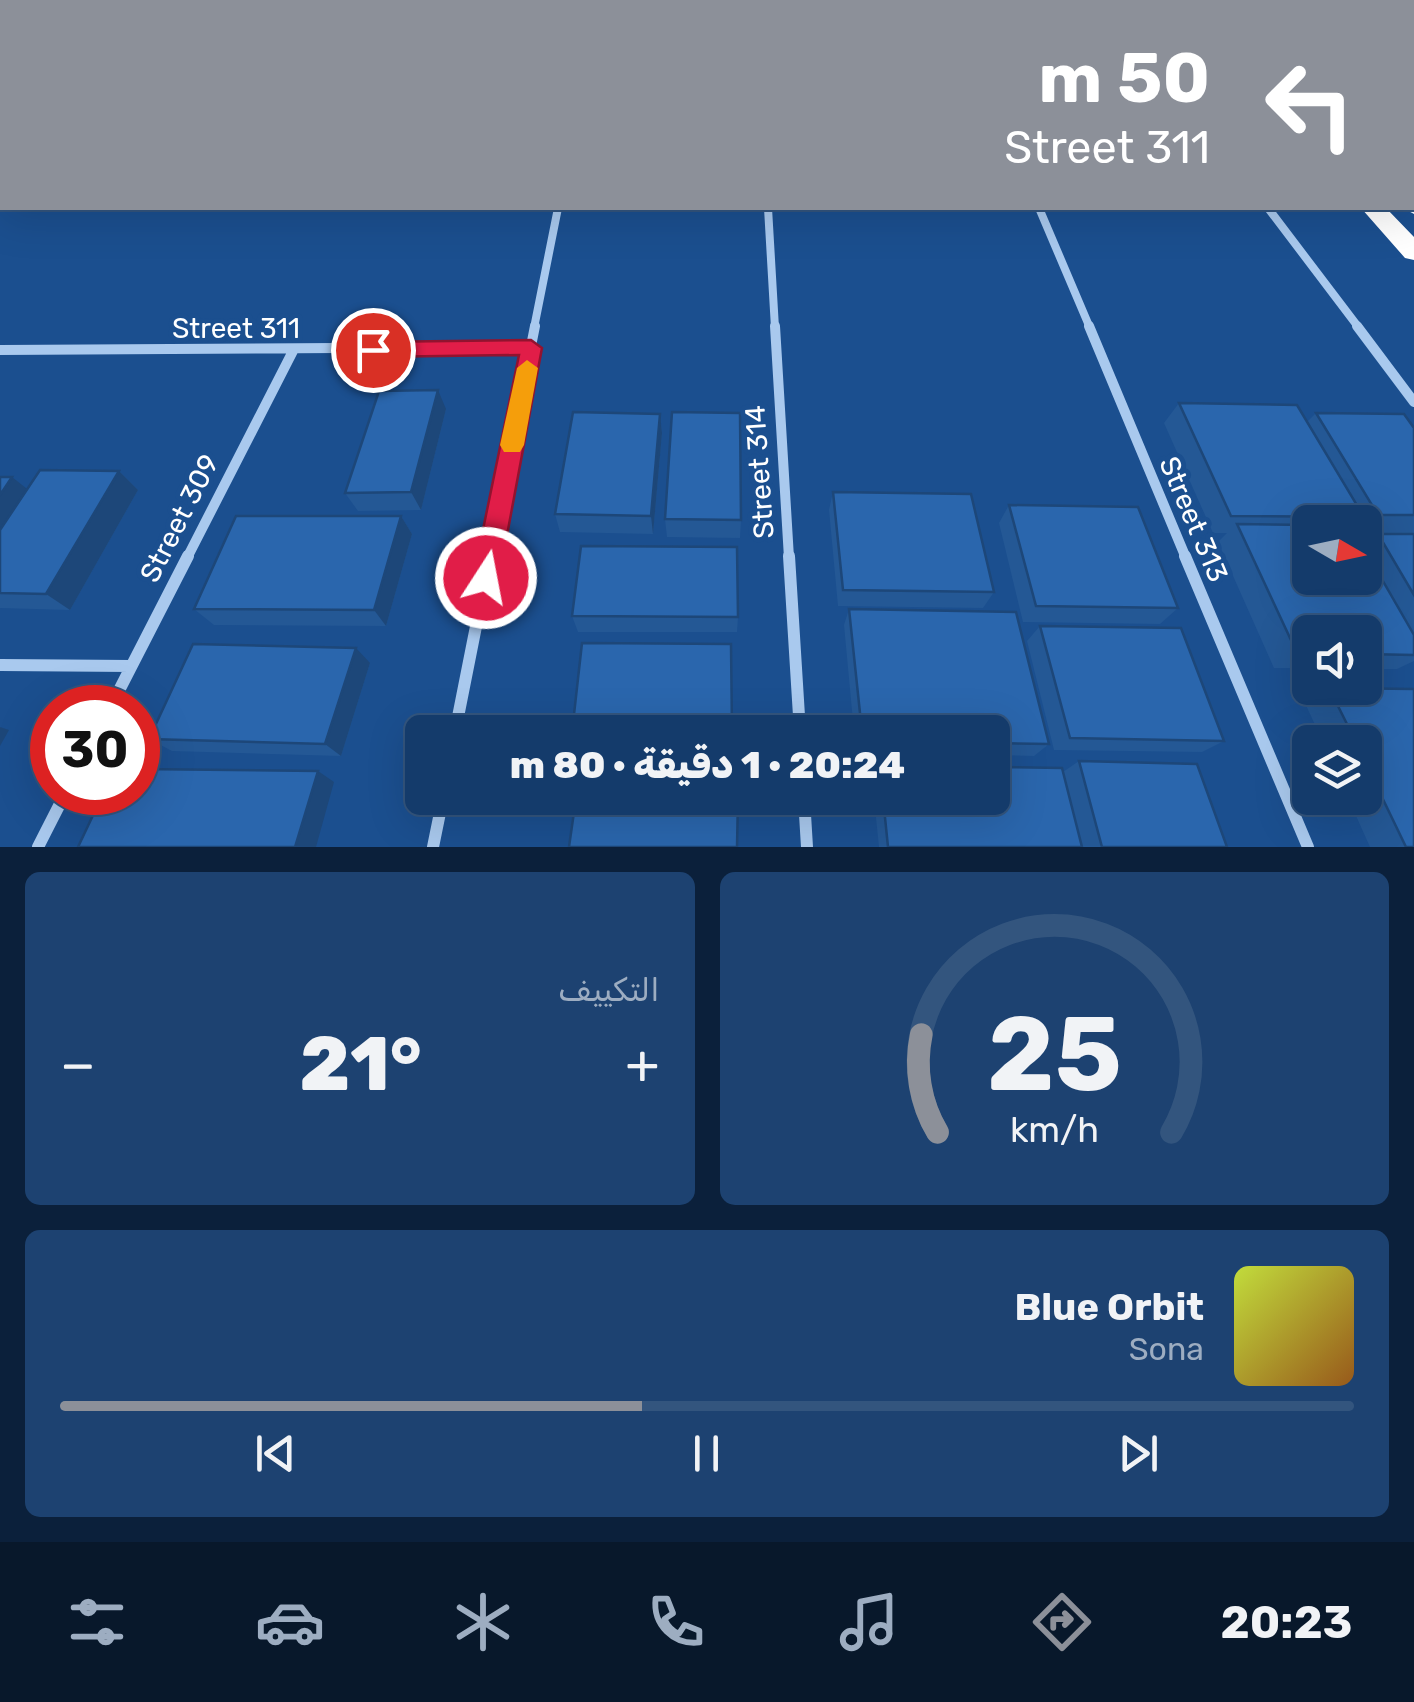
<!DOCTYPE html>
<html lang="ar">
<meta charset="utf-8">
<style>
body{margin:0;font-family:Rubik,Vazirmatn,sans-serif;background:#1d4271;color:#f1f3f6;direction:rtl;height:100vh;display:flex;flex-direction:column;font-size:38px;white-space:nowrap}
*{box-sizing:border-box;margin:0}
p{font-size:32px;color:#9dadc1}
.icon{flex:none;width:55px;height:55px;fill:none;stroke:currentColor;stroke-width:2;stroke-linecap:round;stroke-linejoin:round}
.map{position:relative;height:847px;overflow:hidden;direction:ltr}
.drawer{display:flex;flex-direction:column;gap:25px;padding:25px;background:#0b203b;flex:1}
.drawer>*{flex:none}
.hud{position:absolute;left:0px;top:0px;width:1415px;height:210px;box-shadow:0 10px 40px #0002,0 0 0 2px #33557e;direction:rtl;background:#8c9099;color:#fff;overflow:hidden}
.needle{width:65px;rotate:99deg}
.controls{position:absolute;left:1292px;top:505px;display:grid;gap:20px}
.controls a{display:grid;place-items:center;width:90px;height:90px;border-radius:15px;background:#143b6b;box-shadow:0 10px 40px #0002,0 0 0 2px #33557e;font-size:50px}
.speed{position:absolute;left:30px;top:685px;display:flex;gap:20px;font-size:50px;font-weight:700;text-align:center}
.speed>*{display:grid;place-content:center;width:130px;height:130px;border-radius:50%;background:#143b6b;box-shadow:0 10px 40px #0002,0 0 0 2px #33557e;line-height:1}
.speed .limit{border:15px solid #d22;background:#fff;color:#111}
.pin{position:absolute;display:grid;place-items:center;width:85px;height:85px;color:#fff;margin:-42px;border:5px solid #fff;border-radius:50%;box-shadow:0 2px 10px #0007}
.me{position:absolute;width:110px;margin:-55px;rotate:11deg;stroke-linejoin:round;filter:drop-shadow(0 0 8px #0008)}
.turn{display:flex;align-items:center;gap:35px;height:210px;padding:0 40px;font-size:45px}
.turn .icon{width:130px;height:130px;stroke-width:2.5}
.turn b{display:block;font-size:70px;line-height:85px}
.big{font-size:75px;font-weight:800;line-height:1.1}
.drawer .tile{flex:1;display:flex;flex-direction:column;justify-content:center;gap:15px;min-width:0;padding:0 35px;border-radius:15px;background:#1d4271}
.drawer .dial{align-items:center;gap:0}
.dial svg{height:260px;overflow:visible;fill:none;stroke:#33557e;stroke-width:7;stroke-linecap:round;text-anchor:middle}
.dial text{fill:#f1f3f6;stroke:none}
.song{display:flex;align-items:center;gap:30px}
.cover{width:120px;height:120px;border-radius:15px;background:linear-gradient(135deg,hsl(70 70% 55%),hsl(30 70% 35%))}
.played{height:10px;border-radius:5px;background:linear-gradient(90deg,#8c9099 45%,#33557e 45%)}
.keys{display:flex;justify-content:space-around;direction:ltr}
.heat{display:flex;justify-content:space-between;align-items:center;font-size:55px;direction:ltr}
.drawer .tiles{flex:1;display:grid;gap:25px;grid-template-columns:1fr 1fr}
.tile:last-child{grid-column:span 2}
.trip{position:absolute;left:405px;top:715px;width:605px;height:100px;border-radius:15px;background:#143b6b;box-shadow:0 10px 40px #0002,0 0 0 2px #33557e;font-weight:800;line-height:100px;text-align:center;direction:rtl}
.dock{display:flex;height:160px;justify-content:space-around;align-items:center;background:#08182b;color:#9dadc1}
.dock .icon{width:70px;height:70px}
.dock .on{color:#8c9099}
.dock b{font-size:45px;color:#f1f3f6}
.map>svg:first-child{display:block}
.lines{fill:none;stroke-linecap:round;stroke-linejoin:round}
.street-far2{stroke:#a9c9ee;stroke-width:8}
.street-far1{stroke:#a9c9ee;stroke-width:10}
.street{stroke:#a9c9ee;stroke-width:12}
.primary{fill:#f0f6ff;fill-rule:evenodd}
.highway{fill:#fff;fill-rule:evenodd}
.wall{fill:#245895}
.shaded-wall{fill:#1d4779}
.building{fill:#2a66ad;stroke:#1d4779;stroke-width:2.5}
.route{fill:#e11d48;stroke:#92132f;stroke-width:2.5}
.slow{fill:#f59e0b}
.labels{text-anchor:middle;stroke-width:10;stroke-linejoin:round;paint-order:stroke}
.street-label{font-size:28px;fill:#fff;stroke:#1b4f8f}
</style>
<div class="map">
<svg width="1414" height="847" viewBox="0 0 1414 847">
<rect width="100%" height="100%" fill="#1b4f8f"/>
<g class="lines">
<!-- street-far2 -->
<path class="street-far2" d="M768 208 775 328
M1039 208 1090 328
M1268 208 1359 328
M534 328 558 208"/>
<!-- street-far1 -->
<path class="street-far1" d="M775 326 789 558
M1089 326 1186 558
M1357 326 1414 402
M0 350 531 347
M187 558 293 351
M489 558 535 326"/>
<!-- street -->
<path class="street" d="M789 556 800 732
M1185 556 1308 847
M0 665 131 666
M110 708 188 556
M455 732 490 556
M804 798 807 847
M38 847 66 792
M433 847 443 798"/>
<!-- primary -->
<path class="primary" d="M1204 0H1220L1221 2H1206Z
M1262 0H1277L1278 2H1264Z
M1412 128H1414V139H1412Z
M1412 150H1414V162H1412Z
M1412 201 1414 202V214L1403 208H1412Z"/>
<!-- highway -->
<path class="highway" d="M1162 0H1181L1183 2H1164Z
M1361 208H1386L1414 237V260L1405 258Z"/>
</g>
<!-- wall -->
<path class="wall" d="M1179 403 1307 422 1316 413 1414 428V533H1365V522H1310V578H1365V543L1378 534H1414V661L1397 669H1365V632H1310V668H1274L1218 542 1227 533H1213L1164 423Z
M446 409 421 510 358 511 345 493Z
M660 414 662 433 653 534 560 532 555 514Z
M119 471 138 490 70 610 0 608V477L27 489Z
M833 492 994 592 983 608 838 606 829 510Z
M1009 505 1178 608 1160 624 1023 622 999 523Z
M401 516 412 534 386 626 214 625 194 609Z
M665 519 741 520 740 538 667 537Z
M849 609 1049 744 1034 756 992 755V732H854L844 625Z
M572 616 738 617 737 632H578Z
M1040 626 1224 741 1202 752 1054 750 1027 641Z
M370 663 341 756 172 751 149 739Z
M1329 688 1414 689V847H1370L1348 798H1365V742H1323L1304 701Z
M1079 761 1227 847H1082L1063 772Z
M874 798H992L1082 847H879Z"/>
<!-- shaded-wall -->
<path class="shaded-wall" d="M438 390 446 409 421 510 411 492Z
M660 414 662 433 653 534 651 516Z
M119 471 138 490 70 610 46 594Z
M12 477 36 496 0 550V495Z
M401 516 412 534 386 626 374 610Z
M356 648 370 663 341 756 325 744Z
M0 727 9 730 0 746Z
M318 771 334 782 316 847H295Z"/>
<!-- building -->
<path class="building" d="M438 390 411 492 345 493 379 391Z
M1179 403 1297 405 1364 517 1231 516Z
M573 412 660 414 651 516 555 514Z
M672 412 740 413 741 520 665 519Z
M1316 413 1404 414 1414 428V515H1378Z
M40 470 119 471 46 594 0 593V530Z
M0 477H12L0 495Z
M833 492 971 494 994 592 843 590Z
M1009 505 1138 507 1178 608 1036 606Z
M236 516H401L374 610 194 609Z
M1237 524 1310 525V578H1365V550L1414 635V655L1365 654V632H1310V653H1297Z
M1378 534H1414V595Z
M581 546 737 547 738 617 572 616Z
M849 609 1016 612 1049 744 992 743V732H862Z
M1040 626 1181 628 1224 741 1070 738Z
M582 643 731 644 732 732H572Z
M193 644 356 648 325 744 149 739Z
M1329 688 1414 689V847H1406L1365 762V742H1356Z
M1079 761 1197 764 1227 847H1102Z
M992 767 1062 768 1082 847H888L883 798H992Z
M138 769 318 771 295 847H78L104 792H138Z
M576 798H738L737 847H569Z"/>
<!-- route -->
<path class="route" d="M531 340 542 348 499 578 495 587 486 591 476 587 473 578 519 355 373 357 362 350 373 342Z"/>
<!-- slow -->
<path class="slow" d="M527 360 538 368 524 445 520 452H504L500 445 517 368Z"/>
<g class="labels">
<!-- street labels -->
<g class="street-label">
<text x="236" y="338">Street 311</text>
<text transform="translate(759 472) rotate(-94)" y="10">Street 314</text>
<text transform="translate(179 518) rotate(-63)" y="10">Street 309</text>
<text transform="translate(1194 519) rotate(67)" y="10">Street 313</text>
</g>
</g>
</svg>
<div class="controls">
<a><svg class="needle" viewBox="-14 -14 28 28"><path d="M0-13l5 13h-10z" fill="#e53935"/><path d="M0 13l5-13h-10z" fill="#9dadc1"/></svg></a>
<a><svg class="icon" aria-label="sound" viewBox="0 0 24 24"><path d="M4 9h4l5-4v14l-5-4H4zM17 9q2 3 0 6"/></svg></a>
<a><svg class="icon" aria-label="layers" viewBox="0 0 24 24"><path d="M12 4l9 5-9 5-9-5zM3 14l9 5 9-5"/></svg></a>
</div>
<div class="speed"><div class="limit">30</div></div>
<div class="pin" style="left:373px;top:350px;background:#d93025"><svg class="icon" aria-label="arrive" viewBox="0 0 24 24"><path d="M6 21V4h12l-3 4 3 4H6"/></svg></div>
<svg class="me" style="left:486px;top:578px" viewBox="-20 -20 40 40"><circle r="17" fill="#e11d48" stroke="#fff" stroke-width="3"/><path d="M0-11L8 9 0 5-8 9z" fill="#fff"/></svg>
<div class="trip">20:24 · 1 دقيقة · 80 m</div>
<div class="hud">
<div class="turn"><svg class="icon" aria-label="left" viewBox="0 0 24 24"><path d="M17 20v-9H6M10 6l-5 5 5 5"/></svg><div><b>50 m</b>Street 311</div></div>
</div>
</div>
<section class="drawer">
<div class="tiles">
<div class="tile dial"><svg viewBox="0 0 100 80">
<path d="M14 69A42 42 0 1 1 86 69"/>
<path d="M14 69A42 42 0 0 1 9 39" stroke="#8c9099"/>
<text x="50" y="56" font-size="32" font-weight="700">25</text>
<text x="50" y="72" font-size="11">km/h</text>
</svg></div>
<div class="tile"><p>التكييف</p>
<div class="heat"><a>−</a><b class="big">21°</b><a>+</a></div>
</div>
<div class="tile">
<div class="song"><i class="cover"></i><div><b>Blue Orbit</b><p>Sona</p></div></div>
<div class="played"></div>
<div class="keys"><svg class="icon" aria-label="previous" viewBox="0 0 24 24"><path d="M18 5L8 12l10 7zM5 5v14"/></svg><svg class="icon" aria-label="pause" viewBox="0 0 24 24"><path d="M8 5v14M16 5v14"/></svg><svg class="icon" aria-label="next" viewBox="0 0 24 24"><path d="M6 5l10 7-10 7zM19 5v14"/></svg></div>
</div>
</div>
</section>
<nav class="dock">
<b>20:23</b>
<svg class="icon on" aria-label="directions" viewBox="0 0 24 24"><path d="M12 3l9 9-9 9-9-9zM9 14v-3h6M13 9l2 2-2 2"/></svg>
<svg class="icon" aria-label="music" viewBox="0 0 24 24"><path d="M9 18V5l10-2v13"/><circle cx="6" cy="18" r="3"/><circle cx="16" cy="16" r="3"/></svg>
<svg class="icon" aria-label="phone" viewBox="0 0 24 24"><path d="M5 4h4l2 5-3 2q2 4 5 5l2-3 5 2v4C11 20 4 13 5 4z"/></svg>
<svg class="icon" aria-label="climate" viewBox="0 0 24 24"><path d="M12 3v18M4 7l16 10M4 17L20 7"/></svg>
<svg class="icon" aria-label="car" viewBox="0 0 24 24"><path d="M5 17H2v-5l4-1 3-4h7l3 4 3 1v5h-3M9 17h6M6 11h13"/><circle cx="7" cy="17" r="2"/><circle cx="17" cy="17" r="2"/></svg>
<svg class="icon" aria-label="filters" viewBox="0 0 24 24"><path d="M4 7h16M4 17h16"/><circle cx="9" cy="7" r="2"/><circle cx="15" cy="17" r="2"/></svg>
</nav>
